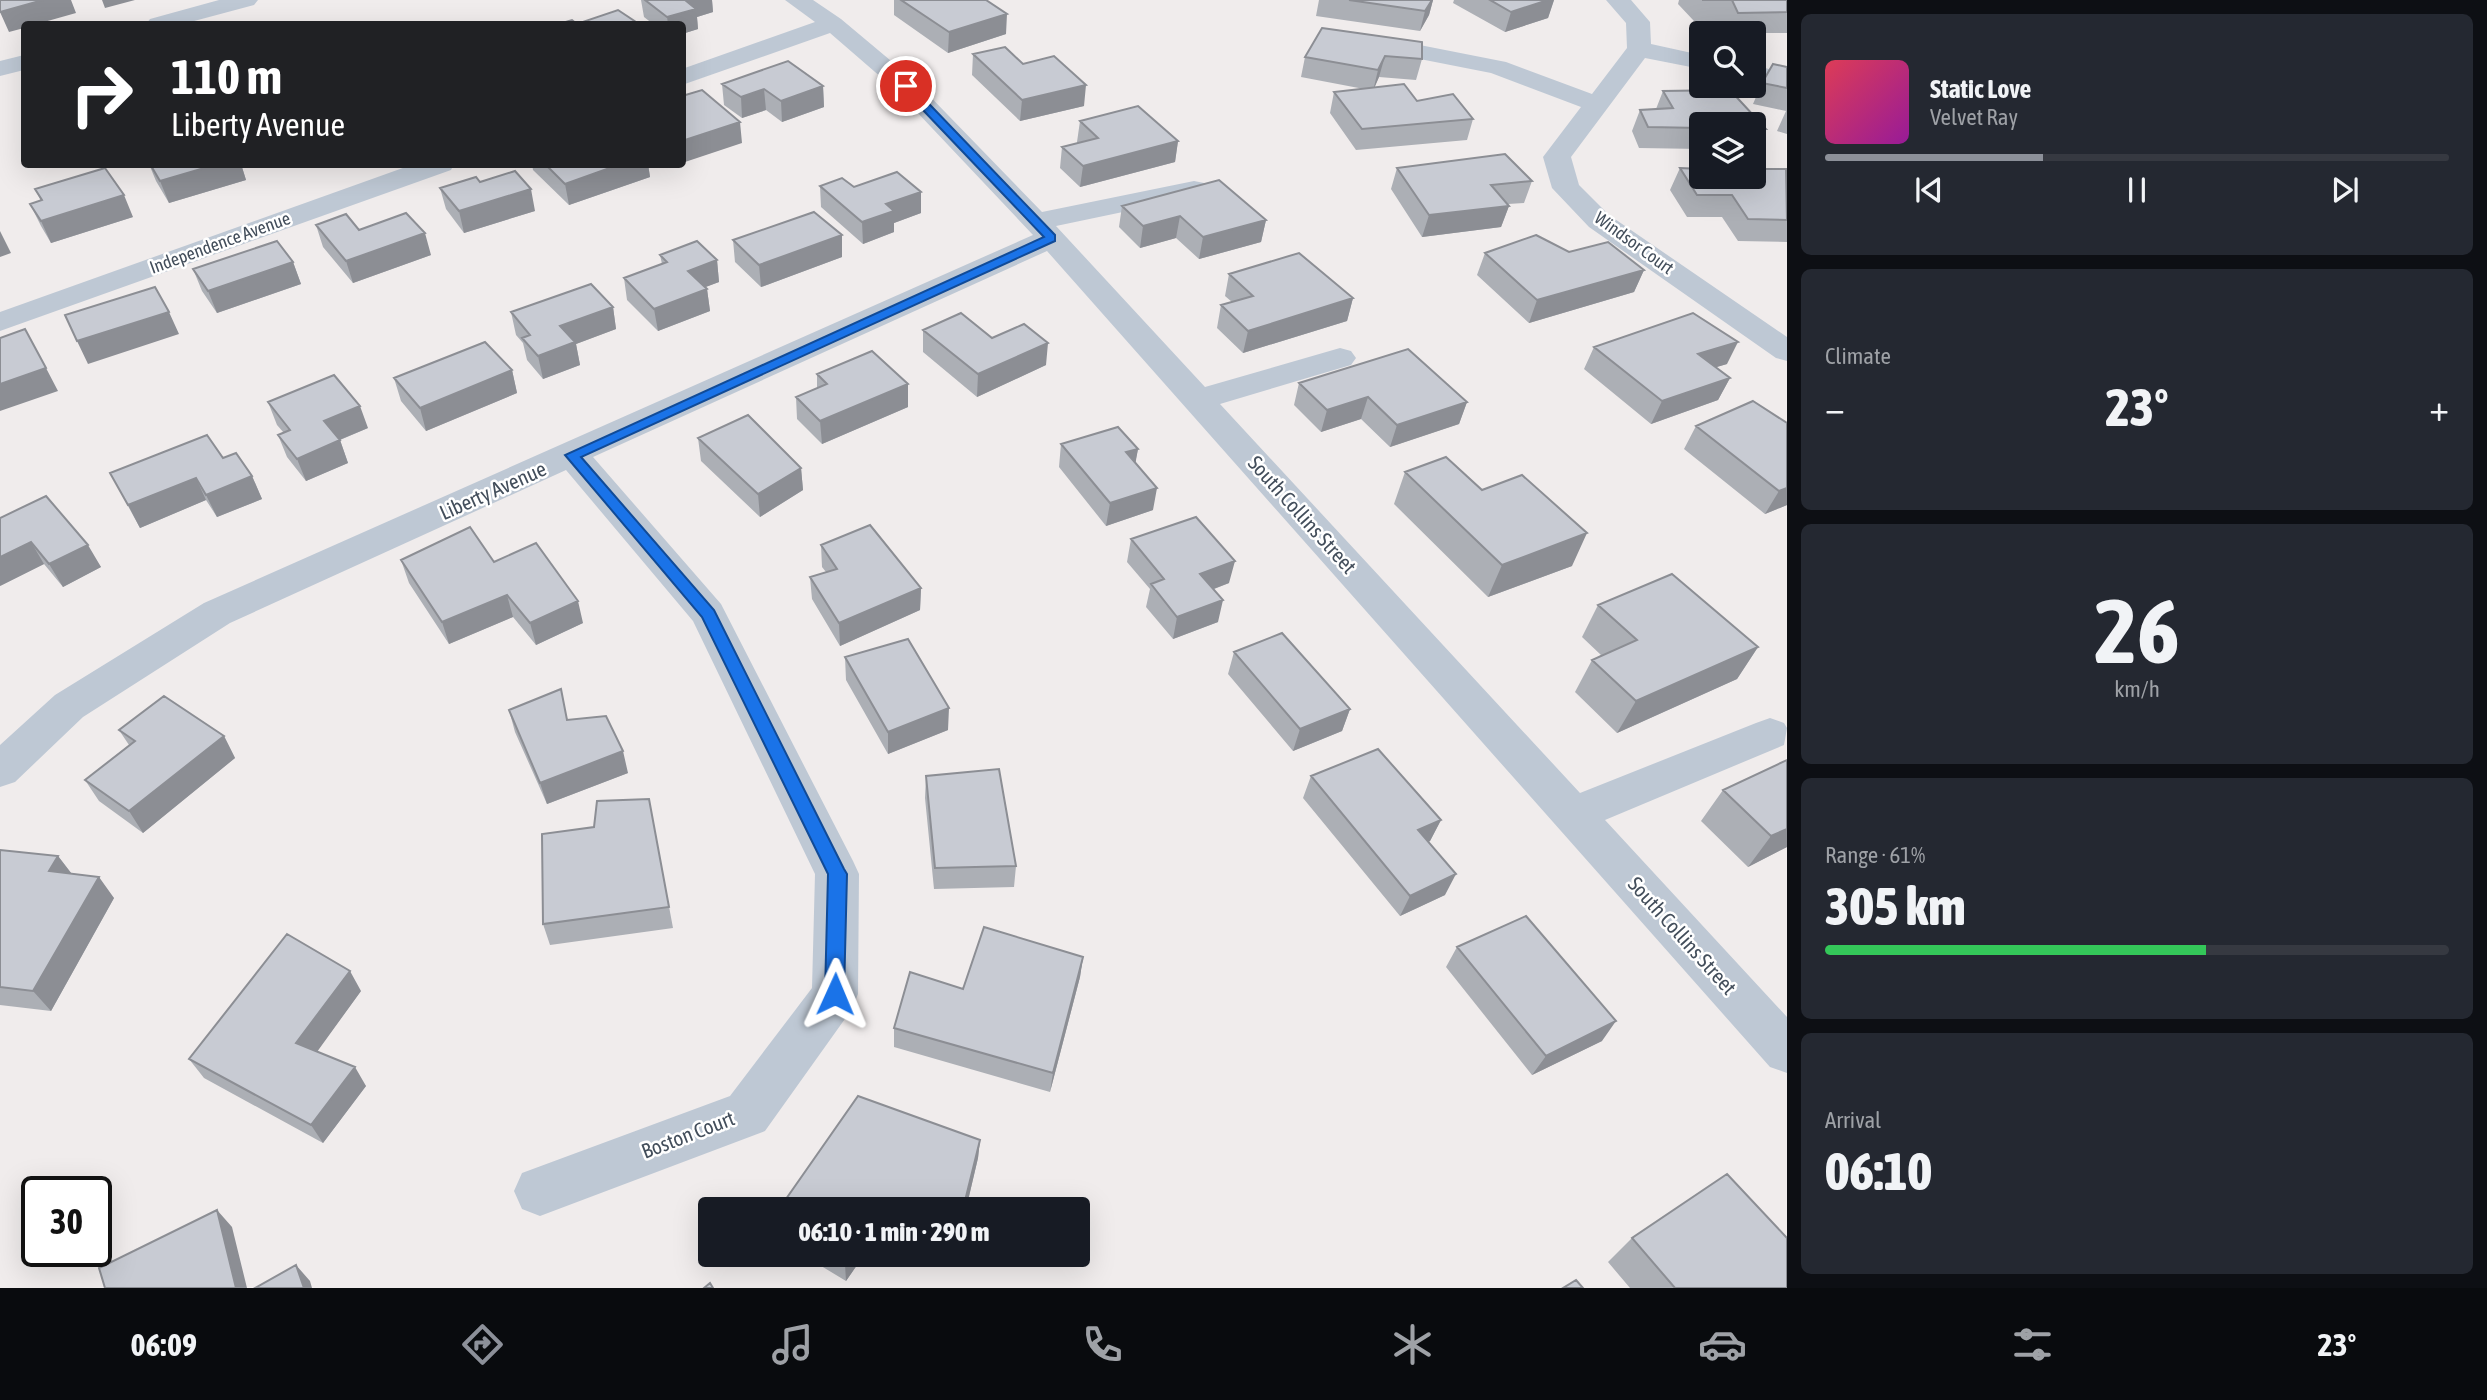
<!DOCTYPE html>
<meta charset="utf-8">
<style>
body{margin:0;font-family:"Asap Condensed",sans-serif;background:#242831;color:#f1f3f6;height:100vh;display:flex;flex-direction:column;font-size:26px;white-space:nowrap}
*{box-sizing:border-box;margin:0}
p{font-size:23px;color:#9ea1a6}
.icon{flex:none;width:38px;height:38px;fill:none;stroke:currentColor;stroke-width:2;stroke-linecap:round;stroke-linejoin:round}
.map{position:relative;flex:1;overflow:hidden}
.drawer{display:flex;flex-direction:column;gap:14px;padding:14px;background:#0d0f14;width:700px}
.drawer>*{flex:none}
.hud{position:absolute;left:21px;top:21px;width:665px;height:147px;border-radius:7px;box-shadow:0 7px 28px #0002;background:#202124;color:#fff;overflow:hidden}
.fabs{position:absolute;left:1689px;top:21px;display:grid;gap:14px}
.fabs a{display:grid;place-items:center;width:77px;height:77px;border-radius:7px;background:#171b24;box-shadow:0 7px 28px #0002;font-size:35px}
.speed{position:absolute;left:21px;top:1176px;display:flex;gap:14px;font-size:35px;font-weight:700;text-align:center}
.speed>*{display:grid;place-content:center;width:91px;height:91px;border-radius:50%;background:#171b24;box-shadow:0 7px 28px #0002;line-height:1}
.speed .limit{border:4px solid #111;border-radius:10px;background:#fff;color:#111}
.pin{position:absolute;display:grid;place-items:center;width:60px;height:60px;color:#fff;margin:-30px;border:4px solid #fff;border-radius:50%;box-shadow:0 2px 7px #0007}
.me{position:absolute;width:77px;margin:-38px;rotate:1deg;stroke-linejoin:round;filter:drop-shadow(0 0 5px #0008)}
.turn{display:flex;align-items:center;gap:24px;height:147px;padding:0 35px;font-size:32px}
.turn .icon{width:91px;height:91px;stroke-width:2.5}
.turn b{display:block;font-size:49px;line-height:60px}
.big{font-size:52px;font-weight:800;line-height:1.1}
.drawer .widget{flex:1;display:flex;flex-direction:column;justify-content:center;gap:10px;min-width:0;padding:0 24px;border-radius:10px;background:#242831}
.drawer .dial{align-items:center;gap:0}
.dial b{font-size:91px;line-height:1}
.song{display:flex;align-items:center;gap:21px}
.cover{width:84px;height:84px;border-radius:10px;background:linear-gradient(135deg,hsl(350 70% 55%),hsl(300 70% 35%))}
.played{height:7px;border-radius:4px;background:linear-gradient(90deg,#8c9099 35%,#363941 35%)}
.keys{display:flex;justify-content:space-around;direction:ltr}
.heat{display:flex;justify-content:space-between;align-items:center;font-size:38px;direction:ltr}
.charge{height:10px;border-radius:5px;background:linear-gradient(90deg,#34c759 61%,#363941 0)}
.trip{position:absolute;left:698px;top:1197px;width:392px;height:70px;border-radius:7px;background:#171b24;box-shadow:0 7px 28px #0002;font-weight:800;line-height:70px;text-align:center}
.menu{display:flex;height:112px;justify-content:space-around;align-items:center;background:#090b0e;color:#9ea1a6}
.menu .icon{width:49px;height:49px}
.menu .selected{color:#8c9099}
.menu b{font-size:32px;color:#f1f3f6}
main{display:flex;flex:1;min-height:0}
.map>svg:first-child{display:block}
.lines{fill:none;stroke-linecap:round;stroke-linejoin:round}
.minor{fill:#bec8d4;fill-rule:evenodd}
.wall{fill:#acafb5}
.shaded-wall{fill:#8c8e94}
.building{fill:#c8cbd3;stroke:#8c8e94;stroke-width:2}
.route{fill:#1a73e8;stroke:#114b97;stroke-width:2}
.labels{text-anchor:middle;stroke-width:5;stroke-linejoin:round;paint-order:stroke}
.far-street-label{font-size:18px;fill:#434e5b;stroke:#fff}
.street-label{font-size:21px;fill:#434e5b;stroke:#fff}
</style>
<main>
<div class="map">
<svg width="1787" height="1288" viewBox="0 0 1787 1288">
<rect width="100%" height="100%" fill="#f0ecec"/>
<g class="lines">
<!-- minor -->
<path class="minor" d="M219 0H258L254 5 183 24H146L150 19Z
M785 0H813L841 19 915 81 1042 212 1194 181 1204 183 1208 189 1204 195 1056 226 1205 387 1340 348 1351 351 1356 358 1351 365 1220 404 1580 793 1756 723 1770 718 1784 723 1787 728 1784 745 1605 820 1787 1017V1073L1770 1067 1047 251 593 457 721 604 853 861 859 874 858 994 852 1009 765 1131 540 1216 522 1209 514 1191 522 1173 730 1096 812 988 815 874 693 621 566 470 230 623 83 717 15 782 0 787V745L55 695 204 603 1033 235 897 91 830 33 682 85V69L815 22Z
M1606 0H1631L1650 22 1651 44 1701 55V69L1645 58 1571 157 1579 185 1609 215 1787 337V361L1776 358 1589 227 1552 188 1543 157 1581 107 1491 73 1369 49 1360 47 1357 42 1360 37 1369 35 1506 62 1592 94 1627 48 1626 23Z
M24 55V70L0 76V61Z
M1754 65 1787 74V90L1754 81Z
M414 164H454L451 170 0 331V312Z"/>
</g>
<!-- wall -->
<path class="wall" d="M641 0H712L713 12 697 17 698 29 682 34V24H653L644 17Z
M894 0H986L1006 34 948 53 894 15Z
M1319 0H1433L1429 15 1420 31 1316 16Z
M1454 0H1554L1548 18 1505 32 1453 3Z
M1679 0H1787V33H1730L1723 21H1694L1678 4Z
M1322 28 1422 59 1416 80 1379 77 1374 88 1473 119 1467 140 1356 150 1330 113 1334 92 1364 89 1301 77 1305 57Z
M973 54 1023 64 1084 106 1020 121 972 75Z
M1787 67V134L1777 131 1786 111 1753 104 1762 83Z
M722 84 823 86 824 107 782 122 766 110 742 118 724 105Z
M1730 90 1766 129 1756 150H1754V124H1701V149L1639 148 1632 131 1640 110 1656 109 1663 91Z
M1080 121 1178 141 1175 162 1080 187 1060 168 1062 147 1078 143 1077 142Z
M149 164H241L246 180 169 203 156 181Z
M532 164H648L650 177 569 205 533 170Z
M1397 168 1532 181 1524 203 1508 204 1509 206 1501 227 1422 237 1391 189Z
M1680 168 1787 170V242L1738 241 1722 217H1687L1670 190Z
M480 182 535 211 464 233 446 209 440 188Z
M820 186 921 192V213L894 223V232L863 244 821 207Z
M35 189 133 217 51 243 41 226 30 204 41 201Z
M1122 206 1266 220 1261 242 1199 259 1176 238 1140 248 1119 227Z
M316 225 359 230 431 255 353 283 323 247Z
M842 235V257L761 287 735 262 733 240Z
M1569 252 1644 270 1634 292 1529 323 1477 275 1485 253Z
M660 255 717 260 719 282 705 287 707 289 710 311 658 331 627 300 624 278 662 264Z
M293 262 301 284 217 313 202 291 193 269Z
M1229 274 1353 298 1347 321 1243 353 1217 328 1221 305 1232 302 1225 296Z
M613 307 616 329 576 344 580 365 543 379 527 360 523 343 516 335 511 312Z
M923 330 992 338 1046 365 977 397 923 352Z
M1594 347 1727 364 1716 367 1730 378 1718 400 1651 424 1584 369Z
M512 370 517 393 426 431 401 401 394 378Z
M817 374 908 384V407L822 444 797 419 796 397 817 388Z
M1299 383 1467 402 1459 424 1390 447 1361 419 1321 432 1294 405Z
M268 402 368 428 340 440 348 463 306 481 287 457 278 435 284 433 277 425Z
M1787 423V505L1765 514 1684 449 1696 426Z
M698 438 801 468 803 490 760 517 701 461Z
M1061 444 1138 449 1135 463 1153 510 1106 526 1059 467Z
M1405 472 1482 490 1572 566 1488 597 1394 504Z
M110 473 252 476 262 499 217 517 206 500 140 528Z
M46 496 101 567 63 587 44 564 0 586Z
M1131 539 1229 583 1214 589 1218 622 1173 639 1146 607 1150 589 1127 562Z
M821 545 921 588 920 610 840 646 812 599 810 577 826 572 822 567Z
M401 560 494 562 583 623 536 645 513 617 449 644 409 583Z
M1598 605 1758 647 1737 679 1617 733 1575 692 1592 660 1601 655 1582 637Z
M1234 652 1350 709 1342 731 1293 751 1228 674Z
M845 657 948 730 888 754 846 680Z
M509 710 568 720 628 773 547 804 515 732Z
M119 730 224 736 235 758 143 833 99 801 85 780 129 745Z
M926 776 1016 866 1014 887 934 889 925 798Z
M1311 776 1441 820 1430 841 1428 842 1445 895 1400 916 1303 798Z
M1723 790 1787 847 1748 867 1701 821Z
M649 799 673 928 550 945 543 924 594 827Z
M0 850 58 856 72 874 114 898 51 1011 0 1005Z
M1457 947 1602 1041 1532 1075 1446 967Z
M1083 957 1080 977 1050 1092 894 1047V1028L963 989Z
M361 991 316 1052 366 1086 323 1143 204 1078 189 1059Z
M980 1140 978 1158 966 1209H779Z
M1632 1238 1787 1288H1630L1608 1262Z
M803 1255H864L846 1281Z"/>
<!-- shaded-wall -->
<path class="shaded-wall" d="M43 0H71L76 13 37 24H24V28L9 32 0 12Z
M102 0H135L105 8Z
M685 0H712L713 12 697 17 698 29 682 34V24H668L667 17Z
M1432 0H1433L1429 15 1420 31 1425 11Z
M1548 0H1554L1548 18 1505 32 1511 12Z
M1007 14 1006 34 948 53 949 32Z
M1385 56 1379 77 1373 91 1378 70Z
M1086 85 1084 106 1020 121 1022 100Z
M823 86 824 107 782 122 781 101Z
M764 89 766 110 742 118 741 97Z
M740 122 742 143 682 163V141Z
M1178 141 1175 162 1080 187 1083 166Z
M218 164H241L246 180 169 203 160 181Z
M621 164H648L650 177 569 205 565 184Z
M531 189 535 211 464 233 459 211Z
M921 192V213L894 223V232L863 244 862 222 886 204Z
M124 195 133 217 51 243 41 221Z
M1509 206 1501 227 1422 237 1429 215Z
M1180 216 1176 238 1140 248 1143 226Z
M1266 220 1261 242 1199 259 1203 237Z
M0 231 11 253 0 257Z
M425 233 431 255 353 283 346 261Z
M842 235V257L761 287 759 265Z
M717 260 719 282 690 293 688 271Z
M293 262 301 284 217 313 208 291Z
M1644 270 1634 292 1529 323 1537 300Z
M707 289 710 311 658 331 654 309Z
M1353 298 1347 321 1243 353 1248 331Z
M613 307 616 329 576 344 580 365 543 379 538 356 560 326Z
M169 312 179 334 88 364 77 341Z
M1738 342 1727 364 1687 376 1698 354Z
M1048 343 1046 365 977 397 978 374Z
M46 368 58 391 0 411V384Z
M512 370 517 393 426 431 420 408Z
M1730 378 1718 400 1651 424 1662 401Z
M908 384V407L822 444 820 421Z
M1368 397 1361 419 1321 432 1327 410Z
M1467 402 1459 424 1390 447 1397 425Z
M360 406 368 428 332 443 324 421Z
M340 440 348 463 306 481 297 459Z
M1138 449 1134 471 1126 452Z
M801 468 803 490 760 517 758 494Z
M252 476 262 499 217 517 206 495Z
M196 478 206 500 140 528 128 505Z
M1157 488 1153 510 1106 526 1110 503Z
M1787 488V505L1765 514 1779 491Z
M1587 533 1572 566 1488 597 1502 565Z
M31 542 44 564 0 586V557Z
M88 545 101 567 63 587 49 564Z
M1235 561 1229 583 1195 596 1200 574Z
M921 588 920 610 840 646 839 623Z
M507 595 513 617 449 644 442 622Z
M1223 600 1218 622 1173 639 1177 617Z
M578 601 583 623 536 645 530 623Z
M1758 647 1737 679 1617 733 1636 701Z
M949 708 948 730 888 754V732Z
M1350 709 1342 731 1293 751 1300 729Z
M224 736 235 758 143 833 129 811Z
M623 751 628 773 547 804 540 783Z
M1441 820 1430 841 1408 851 1418 830Z
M1787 829V847L1748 867 1771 836Z
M58 856 74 877 49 871Z
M1456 874 1445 895 1400 916 1410 896Z
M99 877 114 898 51 1011 33 991Z
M1083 957 1080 977 1050 1092 1053 1073Z
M350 971 361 991 309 1063 296 1043Z
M1616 1021 1602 1041 1532 1075 1546 1056Z
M355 1067 366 1086 323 1143 311 1125Z
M980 1140 978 1158 966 1209H963Z
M891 1199V1209H884Z
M217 1210 232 1227 247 1288H236Z
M852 1255H864L846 1281 845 1264Z
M296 1265 310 1281 312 1288H304Z"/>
<!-- building -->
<path class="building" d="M0 0H43L0 12Z
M645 0H685L696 9 667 17Z
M901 0H986L1007 14 949 32Z
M1349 0H1432L1425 11Z
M1490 0H1548L1511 12Z
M1702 0H1787V12L1738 13 1732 0Z
M618 10 639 24H559L572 20 577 24Z
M1322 28 1422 42V59L1385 56 1378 70 1305 57Z
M1005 47 1023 64 1054 56 1086 85 1022 100 973 54Z
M788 61 823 86 781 101 764 89 741 97 722 84Z
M1773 64 1787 67V88L1762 83Z
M1404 84 1417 101 1453 94 1473 119 1362 129 1334 92Z
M702 90 740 122 682 141V96Z
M1730 90 1766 129H1754V124H1701V128L1648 127 1640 110 1673 108 1663 91Z
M1138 106 1178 141 1083 166 1062 147 1098 138 1080 121Z
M1505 154 1532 181 1491 185 1509 206 1429 215 1397 168Z
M150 164H218L160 181Z
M545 164H621L565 184Z
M105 168 124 195 41 221 30 204 42 200 35 189Z
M1680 168 1701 169V177H1754V169H1786L1787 220 1748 219 1732 195H1697Z
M515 171 531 189 459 211 440 188 476 177 480 182Z
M897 172 921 192 886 204 894 211 862 222 820 186 842 178 854 187Z
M1219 180 1266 220 1203 237 1180 216 1143 226 1122 206Z
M814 212 842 235 759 265 733 240Z
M406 213 425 233 346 261 316 225 346 214 359 230Z
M1536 235 1569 252 1608 242 1644 270 1537 300 1485 253Z
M277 241 293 262 208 291 193 269Z
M697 241 717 260 688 271 707 289 654 309 624 278 667 262 660 255Z
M1299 253 1353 298 1248 331 1221 305 1253 296 1229 274Z
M591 284 613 307 560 326 575 342 538 356 522 338 530 335 511 312Z
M155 287 169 312 77 341 65 315Z
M961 313 992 338 1024 324 1048 343 978 374 923 330Z
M1693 313 1738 342 1698 354 1730 378 1662 401 1594 347Z
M25 329 46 368 0 384V338Z
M485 342 512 370 420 408 394 378Z
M1408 349 1467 402 1397 425 1368 397 1327 410 1299 383Z
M872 351 908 384 820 421 796 397 827 384 817 374Z
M334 375 360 406 324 421 340 440 297 459 278 435 290 430 268 402Z
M1753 401 1787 423V488L1779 491 1696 426Z
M748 415 801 468 758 494 698 438Z
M1118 427 1138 449 1126 452 1157 488 1110 503 1061 444Z
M207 435 223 458 236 453 252 476 206 495 196 478 128 505 110 473Z
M1446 457 1482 490 1522 475 1587 533 1502 565 1405 472Z
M46 496 88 545 49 564 31 542 0 557V518Z
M1196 517 1235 561 1200 574 1223 600 1177 617 1151 584 1164 579 1131 539Z
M870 525 921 588 839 623 810 577 837 569 821 545Z
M470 527 494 562 536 543 578 601 530 623 507 595 442 622 401 560Z
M1672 574 1758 647 1636 701 1592 660 1637 640 1598 605Z
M1282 633 1350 709 1300 729 1234 652Z
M908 639 949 708 888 732 845 657Z
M561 689 567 720 606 716 623 751 540 783 509 710Z
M164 696 224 736 129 811 85 780 135 741 119 730Z
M1378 749 1441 820 1418 830 1456 874 1410 896 1311 776Z
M1787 760V829L1771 836 1723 790Z
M999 769 1016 866 935 868 926 776Z
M649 799 669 907 543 924 542 834 594 827 597 801Z
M0 850 58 856 49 871 99 877 33 991 0 987Z
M1526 916 1616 1021 1546 1056 1457 947Z
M984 927 1083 957 1053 1073 894 1028 910 972 963 989Z
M287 934 350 971 296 1043 355 1067 311 1125 189 1059Z
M858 1096 980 1140 963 1209H921L891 1199 884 1209H779Z
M1727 1174 1787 1238V1288H1675L1632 1238Z
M217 1210 236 1288H105L99 1268Z
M829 1255H852L845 1264Z
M296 1265 304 1288H255Z
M1576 1280 1583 1288H1563Z
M710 1283 713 1288H704Z"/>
<!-- route -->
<path class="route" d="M902 84H910L1055 235V241L581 457 714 610 844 869 847 874 844 994 842 1001 835 1003 828 1001 825 994 828 874 702 617 565 455 1044 237 902 88Z"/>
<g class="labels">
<!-- far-street labels -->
<g class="far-street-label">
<text transform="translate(220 243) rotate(-20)" y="6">Independence Avenue</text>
<text transform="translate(1634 243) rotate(36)" y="6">Windsor Court</text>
</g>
<!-- street labels -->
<g class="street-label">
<text transform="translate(493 491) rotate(-24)" y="7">Liberty Avenue</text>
<text transform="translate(1302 515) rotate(48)" y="7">South Collins Street</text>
<text transform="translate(1682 936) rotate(48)" y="7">South Collins Street</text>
<text transform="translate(688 1135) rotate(-21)" y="7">Boston Court</text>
</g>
</g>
</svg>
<div class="fabs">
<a><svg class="icon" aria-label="search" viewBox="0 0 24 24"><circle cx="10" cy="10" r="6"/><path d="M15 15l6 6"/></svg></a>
<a><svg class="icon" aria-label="layers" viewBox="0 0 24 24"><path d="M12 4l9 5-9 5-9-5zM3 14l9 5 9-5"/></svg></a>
</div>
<div class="speed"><div class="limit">30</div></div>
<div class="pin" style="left:906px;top:86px;background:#d93025"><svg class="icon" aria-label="arrive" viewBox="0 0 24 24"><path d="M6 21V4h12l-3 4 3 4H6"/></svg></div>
<svg class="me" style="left:835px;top:994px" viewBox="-20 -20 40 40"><path d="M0-17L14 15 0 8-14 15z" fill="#1a73e8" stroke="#fff" stroke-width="4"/></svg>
<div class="trip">06:10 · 1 min · 290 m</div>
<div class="hud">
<div class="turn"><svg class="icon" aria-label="right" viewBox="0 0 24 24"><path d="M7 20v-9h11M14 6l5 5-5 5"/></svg><div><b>110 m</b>Liberty Avenue</div></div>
</div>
</div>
<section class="drawer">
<div class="widget">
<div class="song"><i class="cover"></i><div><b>Static Love</b><p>Velvet Ray</p></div></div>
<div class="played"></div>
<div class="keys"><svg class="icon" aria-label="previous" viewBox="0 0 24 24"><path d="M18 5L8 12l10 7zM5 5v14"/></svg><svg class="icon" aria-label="pause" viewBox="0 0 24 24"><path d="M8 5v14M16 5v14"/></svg><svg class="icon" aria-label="next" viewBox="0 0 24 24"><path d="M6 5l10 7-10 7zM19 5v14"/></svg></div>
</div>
<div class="widget"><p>Climate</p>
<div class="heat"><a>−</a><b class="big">23°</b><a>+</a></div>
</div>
<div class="widget dial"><b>26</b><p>km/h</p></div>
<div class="widget"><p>Range · 61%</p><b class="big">305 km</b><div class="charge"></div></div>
<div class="widget"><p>Arrival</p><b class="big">06:10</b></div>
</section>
</main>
<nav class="menu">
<b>06:09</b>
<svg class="icon selected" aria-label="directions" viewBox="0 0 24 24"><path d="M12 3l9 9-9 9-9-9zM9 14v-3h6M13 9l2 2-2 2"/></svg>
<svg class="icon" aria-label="music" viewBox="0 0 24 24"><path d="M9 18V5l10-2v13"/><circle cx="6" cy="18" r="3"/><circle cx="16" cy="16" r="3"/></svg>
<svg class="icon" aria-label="phone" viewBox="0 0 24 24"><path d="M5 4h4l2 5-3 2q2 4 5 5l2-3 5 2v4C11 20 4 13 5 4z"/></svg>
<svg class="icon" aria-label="climate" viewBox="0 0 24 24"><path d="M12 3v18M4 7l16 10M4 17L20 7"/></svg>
<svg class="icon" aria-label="car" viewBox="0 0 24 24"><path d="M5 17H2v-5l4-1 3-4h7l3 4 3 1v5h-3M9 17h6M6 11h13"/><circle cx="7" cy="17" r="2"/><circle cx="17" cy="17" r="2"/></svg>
<svg class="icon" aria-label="filters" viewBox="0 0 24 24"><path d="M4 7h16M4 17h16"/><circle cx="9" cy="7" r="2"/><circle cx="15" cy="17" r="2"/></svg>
<b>23°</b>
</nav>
